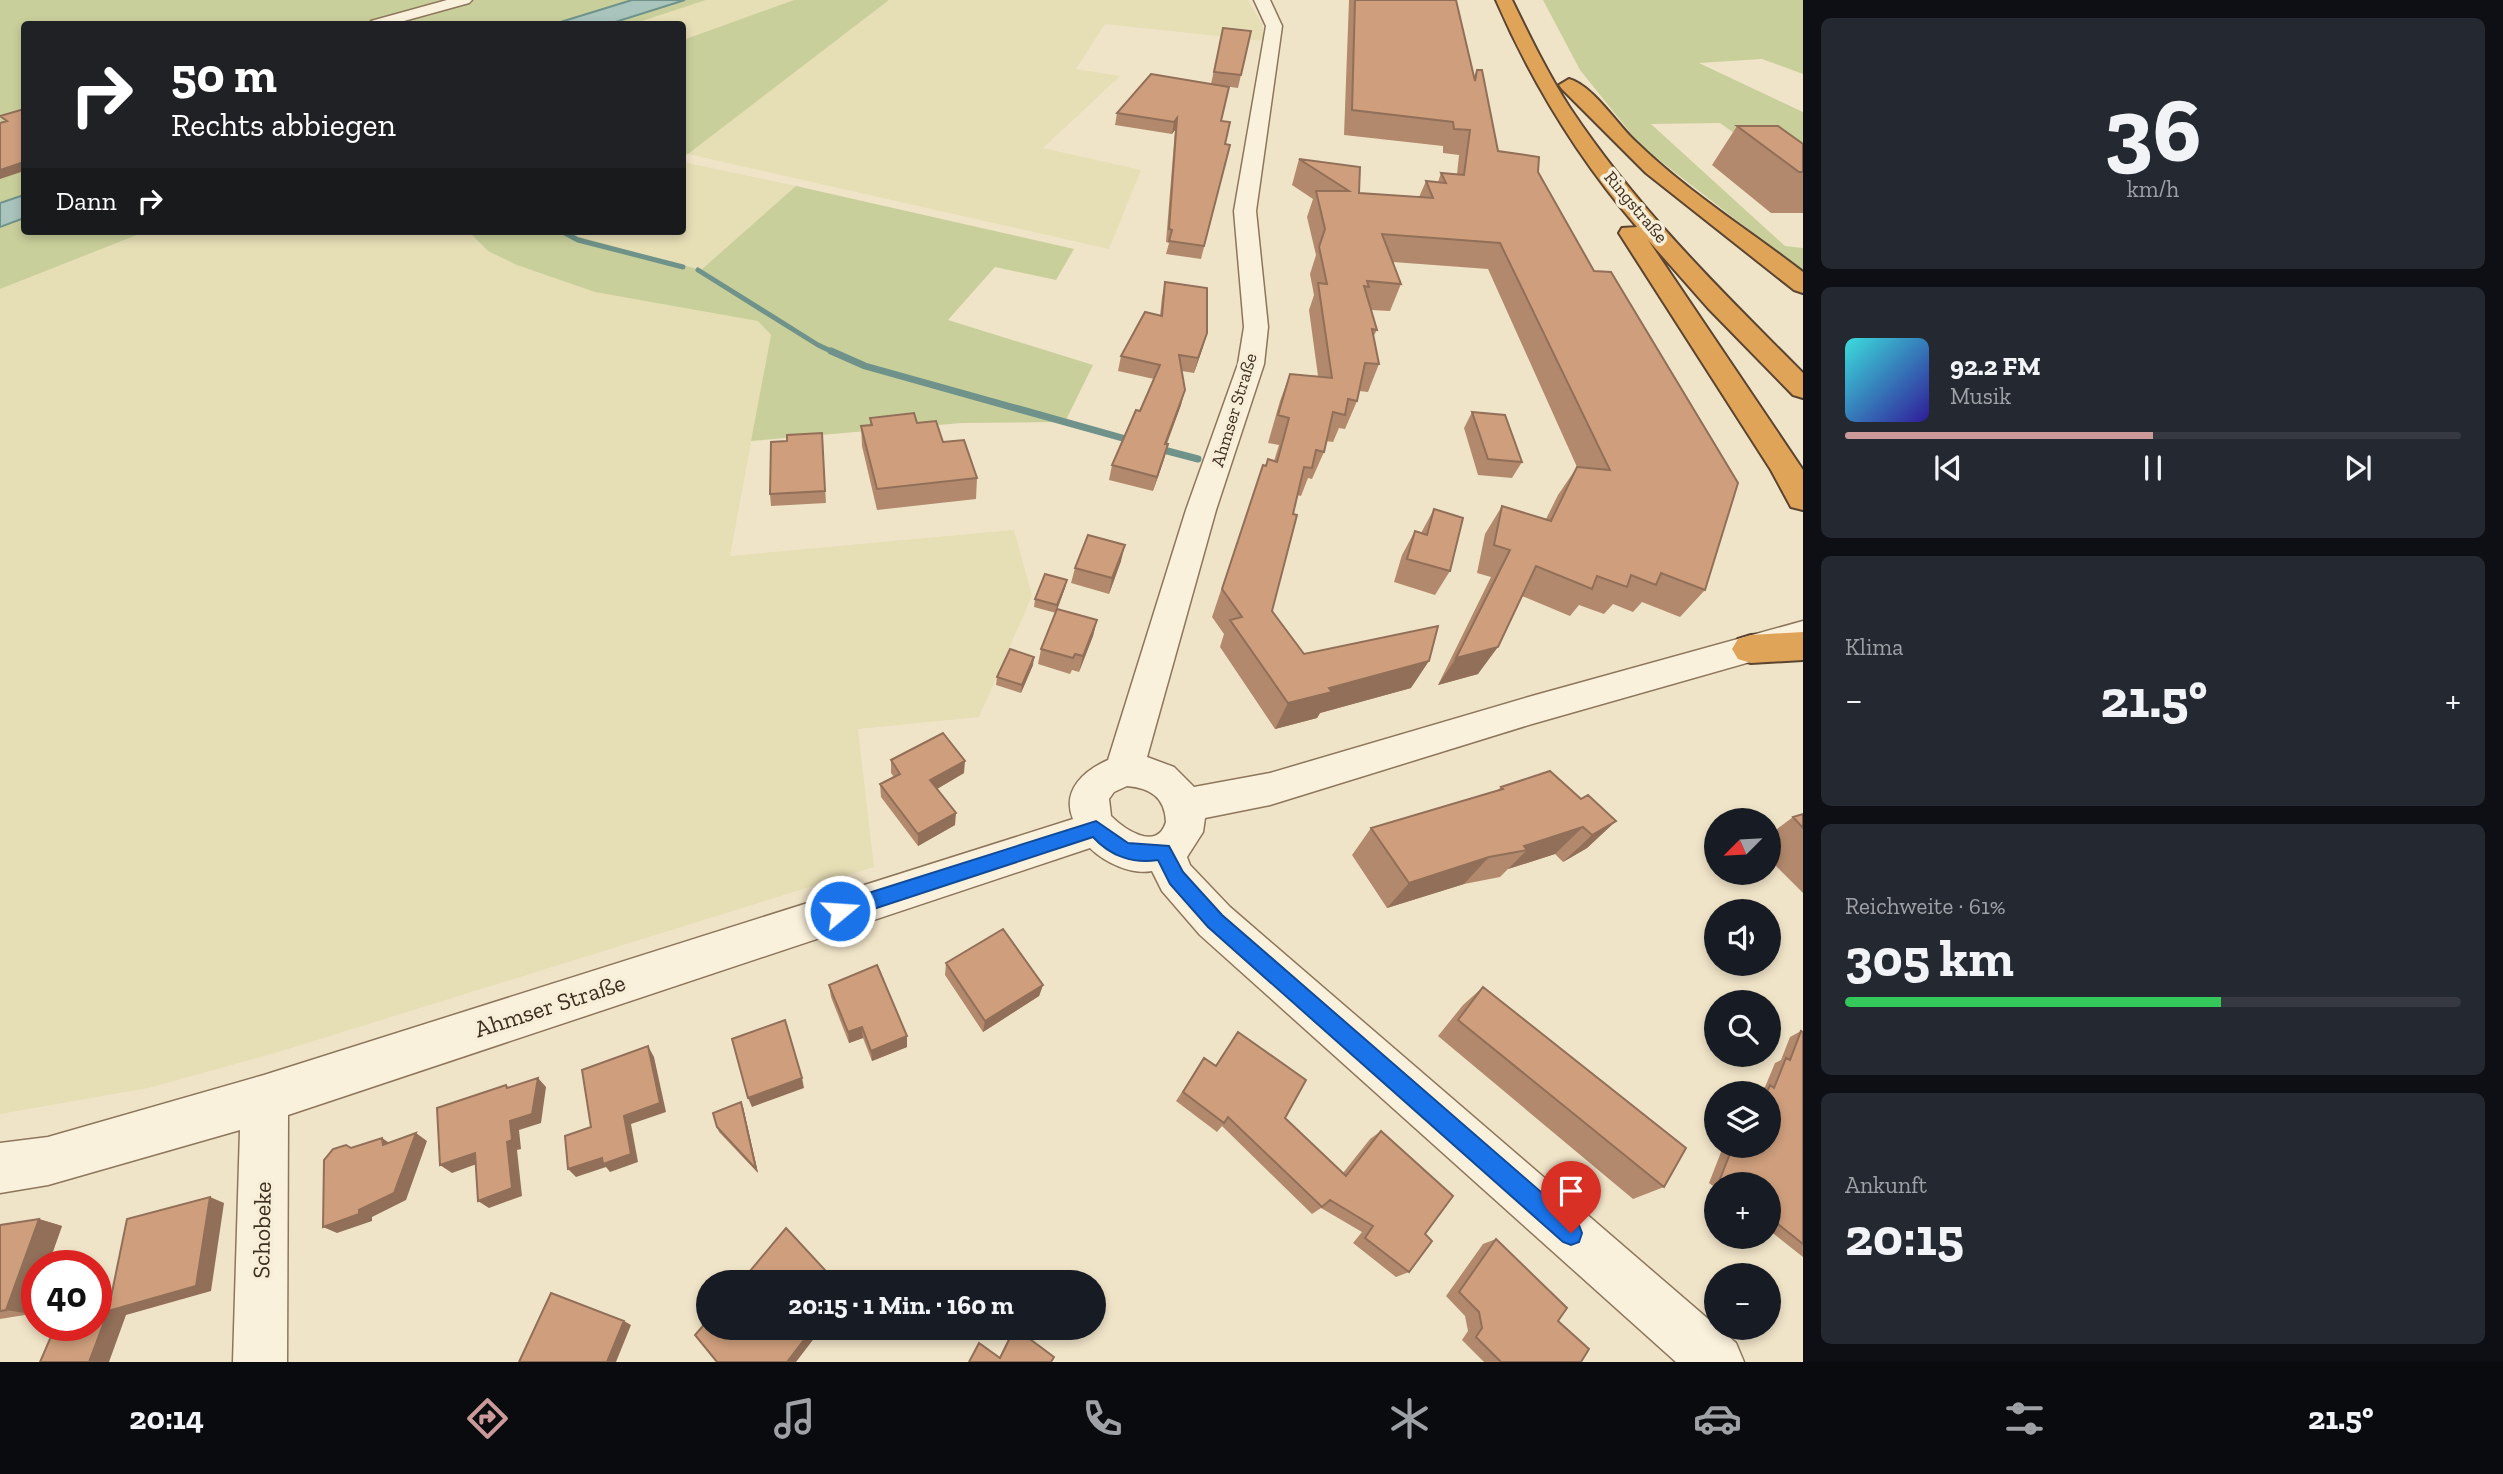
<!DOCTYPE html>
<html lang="de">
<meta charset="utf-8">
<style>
body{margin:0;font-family:"Zilla Slab",serif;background:#242831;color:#f1f3f6;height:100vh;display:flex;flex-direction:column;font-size:26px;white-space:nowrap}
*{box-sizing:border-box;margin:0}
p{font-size:23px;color:#9ea1a6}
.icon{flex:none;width:38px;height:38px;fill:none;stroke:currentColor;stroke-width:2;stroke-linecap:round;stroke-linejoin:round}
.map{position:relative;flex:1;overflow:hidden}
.drawer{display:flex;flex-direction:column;gap:18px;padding:18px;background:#0d0f14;width:700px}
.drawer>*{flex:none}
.guide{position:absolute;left:21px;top:21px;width:665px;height:214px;border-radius:7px;box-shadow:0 4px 10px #0003;background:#202124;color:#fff;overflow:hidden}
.needle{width:46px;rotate:246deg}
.buttons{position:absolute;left:1704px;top:808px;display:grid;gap:14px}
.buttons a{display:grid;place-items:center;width:77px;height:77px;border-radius:50%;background:#171b24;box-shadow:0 4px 10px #0003;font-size:35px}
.speed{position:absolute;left:21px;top:1250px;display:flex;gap:14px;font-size:35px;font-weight:700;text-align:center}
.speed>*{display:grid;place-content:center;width:91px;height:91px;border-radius:50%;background:#171b24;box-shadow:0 4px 10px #0003;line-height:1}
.speed .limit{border:10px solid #d22;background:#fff;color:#111}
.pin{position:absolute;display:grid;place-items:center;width:60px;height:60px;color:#fff;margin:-72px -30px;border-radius:50% 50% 50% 0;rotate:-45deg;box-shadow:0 0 7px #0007}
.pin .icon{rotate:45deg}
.me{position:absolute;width:77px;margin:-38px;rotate:72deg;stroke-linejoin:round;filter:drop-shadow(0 0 5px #0008)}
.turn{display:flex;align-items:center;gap:24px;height:147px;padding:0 35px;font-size:32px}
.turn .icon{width:91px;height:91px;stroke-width:2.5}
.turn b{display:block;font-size:49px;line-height:60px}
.then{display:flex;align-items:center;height:66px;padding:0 35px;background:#0003;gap:14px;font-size:26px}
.big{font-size:52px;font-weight:700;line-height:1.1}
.drawer .card{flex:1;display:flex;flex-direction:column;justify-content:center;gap:10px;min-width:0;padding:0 24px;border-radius:10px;background:#242831}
.drawer .dial{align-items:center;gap:0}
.dial b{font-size:91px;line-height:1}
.song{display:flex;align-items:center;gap:21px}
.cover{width:84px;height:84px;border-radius:10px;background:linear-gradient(135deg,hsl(180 70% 55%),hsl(250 70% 35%))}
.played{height:7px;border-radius:4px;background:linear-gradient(90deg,#cc999b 50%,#363941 50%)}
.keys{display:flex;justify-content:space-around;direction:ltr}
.heat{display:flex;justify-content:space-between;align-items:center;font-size:38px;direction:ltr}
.charge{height:10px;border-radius:5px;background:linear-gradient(90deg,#34c759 61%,#363941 0)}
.trip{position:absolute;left:696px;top:1270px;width:410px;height:70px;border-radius:35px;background:#171b24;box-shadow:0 4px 10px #0003;font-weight:700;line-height:70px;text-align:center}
.tabs{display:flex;height:112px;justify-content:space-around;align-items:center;background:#090b0e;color:#9ea1a6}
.tabs .icon{width:49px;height:49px}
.tabs .selected{color:#cc999b}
.tabs b{font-size:32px;color:#f1f3f6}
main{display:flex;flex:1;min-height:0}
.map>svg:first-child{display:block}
.farmland{fill:#e6deb5}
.green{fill:#c9cf9b}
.water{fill:#a9c4bc;stroke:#6f938a;stroke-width:2}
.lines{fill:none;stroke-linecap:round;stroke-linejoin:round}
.stream-far1{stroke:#6f938a;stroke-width:5}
.stream{stroke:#6f938a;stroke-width:7}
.minor-casing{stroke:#8d765c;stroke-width:3}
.highway-casing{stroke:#5b4430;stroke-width:4}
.minor{fill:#faf1dc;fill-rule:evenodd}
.highway{fill:#e0a458;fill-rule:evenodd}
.wall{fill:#b2896c}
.shaded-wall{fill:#916f58}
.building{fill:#cf9f7d;stroke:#916f58;stroke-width:2}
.route{fill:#1a73e8;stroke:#114b97;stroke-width:2}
.labels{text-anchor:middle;stroke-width:7;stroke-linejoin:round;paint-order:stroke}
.far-street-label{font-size:18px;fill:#3d2e20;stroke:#f7eed8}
.near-street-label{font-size:24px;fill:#3d2e20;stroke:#f7eed8}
</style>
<main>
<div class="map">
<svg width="1803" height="1362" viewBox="0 0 1803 1362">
<rect width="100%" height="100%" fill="#f0e4c8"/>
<!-- farmland -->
<path class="farmland" d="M706 0H794L683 40 682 24H633Z
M889 0H1248L1262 24 1264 41 1105 24 1076 69 1120 76 1043 148 1141 170 1109 249 688 154 683 158V153L688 154Z
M683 162 796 186 701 270 575 236 582 231H682Z
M147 231H468L488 251 694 307 758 320 771 335 730 556 1014 530 1032 596 979 717 858 729 874 867 275 1053 148 1088 0 1114V289Z"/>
<!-- green -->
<path class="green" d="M0 0H632L554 24H24V195L0 203Z
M685 0H706L633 24H609Z
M794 0H889L688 154 683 153 685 123 683 40Z
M1543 0H1803V74L1762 59 1699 63 1803 112V183L1720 123 1651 124 1785 246 1803 248V272L1641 146 1580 70Z
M796 186 1074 249 1056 280 995 267 948 320 1093 365 1065 422 962 423 751 441 771 335 758 321 595 292 517 265 488 251 468 231H582L576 236 701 270Z
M24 218V231H147L0 289V227Z"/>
<!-- water -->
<path class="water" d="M632 0H685L609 24H554Z
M24 195V218L0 227V203Z"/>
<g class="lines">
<!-- stream-far1 -->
<path class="stream-far1" d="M561 231 578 240 683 267
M698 270 818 345 835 353"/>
<!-- stream -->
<path class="stream" d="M831 351 865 366 1133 441
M1156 448 1198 459"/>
<defs>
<path id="minor" d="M447 0H472L469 3 393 24H369L371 21Z
M1254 0H1270L1282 26 1256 211 1268 327 1264 364 1216 510 1147 757 1174 767 1194 787 1270 773 1532 696 1803 621V647L1532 724 1270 805 1205 818 1203 832 1187 857 1190 865 1230 907 1736 1343 1744 1362H1676L1200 935 1162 891 1152 871C1132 875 1105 863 1090 848L288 1115 287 1362H233L240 1130 48 1185 0 1193V1143L48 1137 264 1075 1073 819C1061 790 1085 770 1108 760L1186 510 1238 364 1244 327 1234 211 1266 26ZM1127 786C1150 788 1165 797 1166 822 1157 852 1124 829 1111 816L1109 799 1114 792Z"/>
<path id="highway" d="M1496 0H1512C1530 37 1548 74 1570 108 1635 206 1720 290 1803 373V398L1793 395 1708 308 1648 240 1803 470V510L1791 507 1771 470 1619 233 1622 228 1637 227C1578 158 1532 83 1496 0Z
M1569 79C1592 85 1617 124 1635 141 1685 190 1747 229 1803 272V293L1794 290 1646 173 1562 89 1559 85Z
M1803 632V660L1751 663 1738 659 1732 649 1738 639 1751 635Z"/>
</defs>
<!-- minor casing -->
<use href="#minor" class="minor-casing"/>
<!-- highway casing -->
<use href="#highway" class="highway-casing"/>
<!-- minor -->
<use href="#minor" class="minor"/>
<!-- highway -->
<use href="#highway" class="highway"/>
</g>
<!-- wall -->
<path class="wall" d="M1349 0H1456L1474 76 1477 70 1498 151 1538 172 1705 590 1680 617 1642 602 1633 612 1613 604 1604 614 1579 605 1570 616 1522 596 1478 674 1438 685 1491 577 1477 573 1485 534 1502 506 1546 519 1558 495 1577 467 1488 269 1393 262 1401 284 1390 311 1371 310 1377 330 1373 337 1379 364 1368 392 1359 391 1357 401 1345 429 1339 428 1333 442 1326 441 1324 452 1312 479 1308 478 1301 496 1297 495 1272 611 1304 654 1411 688 1320 713 1317 718 1275 729 1220 647 1224 634 1212 617 1263 465 1266 466 1268 459 1274 461 1279 445 1268 443 1280 401 1290 374 1318 376 1309 310 1314 295 1310 274 1316 255 1307 217 1313 199 1292 185 1299 159 1359 193 1419 197 1426 181 1438 182 1441 173 1457 174 1459 155 1443 153V146L1344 135Z
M1223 28 1251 31 1238 88 1216 85 1225 144 1230 145 1201 259 1166 254 1169 243 1166 242 1175 130 1172 134 1115 125 1117 113 1211 84Z
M1737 126 1803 144V213H1771L1712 165Z
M1165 282 1203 347 1194 373 1182 371 1181 405 1167 444 1164 459 1153 491 1109 480 1112 465 1140 411 1154 379 1118 371 1121 356 1160 316 1162 297Z
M1472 412 1522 462 1512 478 1478 475 1464 428Z
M870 418 917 423 943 442 977 478 976 499 877 510 862 446 861 426 870 425Z
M822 433 826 503 771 506 770 494 787 441Z
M1434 509 1450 571 1435 595 1394 582 1402 555 1415 531 1421 533Z
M1121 561 1109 594 1071 583 1075 568Z
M1067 580 1065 588 1056 612 1097 620 1093 636 1079 672 1072 670 1070 674 1038 664 1041 649 1056 613 1034 607 1035 599Z
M1033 665 1021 693 996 685 997 677Z
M891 760 964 773 937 789 955 825 918 846 881 797 880 784 894 777 891 773Z
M1501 787 1581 799 1616 821 1587 848 1563 862 1555 854 1508 869 1500 877 1464 884 1387 908 1352 855 1371 828 1498 790Z
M1803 814V893L1769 859V835L1793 817Z
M946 963 1043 985 1039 996 983 1032 945 975Z
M829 985 907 1036V1047L872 1061 863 1038 849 1043 831 997Z
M1483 987 1664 1187 1633 1199 1438 1036 1463 1005Z
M1801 1031 1803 1032V1257L1769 1230V1185H1717V1189L1709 1183 1723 1147 1769 1146V1094H1757L1758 1090 1765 1087 1775 1063 1781 1060 1790 1037Z
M1238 1032 1285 1118 1343 1173 1370 1139 1381 1131 1425 1234 1409 1272 1396 1277 1353 1243 1362 1232 1321 1208 1312 1214 1222 1126 1217 1132 1176 1101 1204 1058 1215 1066Z
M741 1102 743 1107 758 1173 719 1132 717 1127Z
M39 1219 62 1226 31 1314 0 1319V1225Z
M1496 1239 1558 1321 1581 1362H1484L1462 1340 1468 1331 1465 1316 1446 1296 1483 1244Z
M1015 1328 1051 1362 999 1358 1011 1333Z"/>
<!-- shaded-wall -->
<path class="shaded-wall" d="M1177 118 1175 130 1172 134 1174 122Z
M24 162V171L0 179V170Z
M1207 333 1203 347 1194 373 1198 358Z
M1185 390 1181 405 1161 458 1165 444Z
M1168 444 1164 459 1153 491 1157 477Z
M1125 545 1121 561 1109 594 1112 578Z
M1067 580 1065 588 1056 613 1057 605Z
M1097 620 1093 636 1079 672 1083 656Z
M1498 647 1478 674 1438 685 1456 658Z
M1034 657 1033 665 1021 693 1022 685Z
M1429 661 1411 688 1320 713 1317 718 1275 729 1288 703 1329 688Z
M965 761 964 773 930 793V780Z
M956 813 955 825 918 846V834Z
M1616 821 1587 848 1563 862 1592 835Z
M1583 827 1555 854 1508 869 1527 850 1524 846Z
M1489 857 1464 884 1387 908 1409 883Z
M1043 985 1039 996 983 1032 985 1021Z
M862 1027 863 1038 849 1043 848 1032Z
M907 1036V1047L872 1061 871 1051Z
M648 1046 654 1057 666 1112 631 1124 638 1162 610 1172 606 1167 576 1177 568 1169 624 1116Z
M538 1078 546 1087 541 1123 519 1130 521 1149 517 1150 522 1196 489 1208 478 1201 507 1142 510 1121Z
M802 1078 804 1088 752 1107 748 1098Z
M741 1102 743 1107 758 1173 756 1169Z
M416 1133 427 1141 406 1200 372 1217V1221L337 1233 323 1227Z
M382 1138 394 1146 383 1145Z
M475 1153 485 1161 452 1173 440 1165Z
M210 1197 224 1203 211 1291 126 1315 109 1362H89L109 1309Z
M39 1219 62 1226 48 1265H37V1298L31 1314 6 1310Z
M624 1321 631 1325 616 1362H607Z
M813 1328H822L796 1362H787Z"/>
<!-- building -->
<path class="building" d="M1355 0H1456L1475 81 1477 70H1482L1498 151 1539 157 1538 172 1594 271 1611 272 1738 483 1705 590 1661 573 1656 585 1631 575 1627 587 1597 576 1592 589 1536 566 1498 647 1456 658 1510 550 1494 545 1502 506 1551 521 1577 467 1610 470 1500 243 1382 234 1401 284 1367 281 1369 287 1364 286 1377 330 1372 329 1379 364 1365 363 1357 401 1348 399 1345 415 1333 412 1324 452 1316 450 1312 468 1304 467 1293 514 1297 515 1272 611 1304 654 1438 626 1429 661 1329 688 1332 692 1288 703 1230 620 1242 617 1222 589 1263 465 1266 466 1268 459 1277 462 1289 418 1278 415 1290 374 1332 378 1318 283 1327 284 1319 247 1325 229 1316 191H1349L1299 159 1360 167 1359 193 1433 198 1426 181 1446 183 1441 173 1464 175 1470 130 1454 129 1453 122 1352 110Z
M1223 28 1251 31 1241 75 1214 72Z
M1151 74 1229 87 1221 121 1230 122 1225 144 1230 145 1204 246 1169 241 1172 230 1169 229 1177 118 1174 122 1117 113Z
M24 109V162L0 170V123L7 121 0 116Z
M1737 126H1778L1803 144V172H1799Z
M1165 282 1207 288V333L1198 358 1179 355 1185 390 1165 444H1168L1157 477 1112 465 1136 410 1140 411 1160 365 1121 356 1145 312 1162 316Z
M1472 412 1505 415 1522 462 1488 459Z
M914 413 917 423 936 421 943 442 964 440 977 478 877 489 861 426 872 425 870 418Z
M822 433 825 491 770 494 771 442 787 441V435Z
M1434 509 1463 518 1450 571 1407 559 1415 531 1427 535Z
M1088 535 1125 545 1112 578 1075 568Z
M1045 574 1067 580 1057 605 1035 599Z
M1057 609 1097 620 1083 656 1075 654 1073 658 1041 649Z
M1010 649 1034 657 1022 685 997 677Z
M943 733 965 761 930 780 956 813 918 834 880 784 900 774 891 760Z
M1550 771 1581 799 1588 795 1616 821 1592 835 1583 827 1524 846 1527 850 1489 857 1409 883 1371 828 1503 789 1501 787Z
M1803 814V828L1793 817Z
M1003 929 1043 985 985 1021 946 963Z
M877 965 907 1036 871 1051 862 1027 848 1032 829 985Z
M1483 987 1686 1148 1664 1187 1458 1020Z
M785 1020 802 1078 748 1098 732 1039Z
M1801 1031 1803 1032V1244L1769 1217V1185H1728L1720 1179 1733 1146H1769V1094H1766L1770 1085 1774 1088 1786 1058 1790 1060Z
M1238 1032 1306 1080 1285 1118 1346 1176 1381 1131 1453 1196 1425 1234 1432 1241 1409 1272 1365 1238 1373 1226 1330 1200 1322 1207 1228 1117 1224 1123 1183 1092 1204 1058 1216 1066Z
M648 1046 660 1103 624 1116 631 1154 603 1164 602 1158 568 1169 565 1136 591 1127 582 1070Z
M538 1078 532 1114 510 1121 512 1140 507 1142 512 1188 478 1201 475 1153 440 1165 437 1108 506 1085 507 1088Z
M741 1102 756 1169 717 1127 713 1113Z
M416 1133 394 1193 359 1210V1214L323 1227 324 1160 333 1149 346 1145 351 1148 382 1138 383 1145Z
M210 1197 196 1286 108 1311 109 1309 89 1362H40L56 1325H96V1311L109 1307 127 1219Z
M39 1219 6 1310 0 1311V1225Z
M786 1228 837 1283H740Z
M1496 1239 1567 1308 1558 1321 1589 1349 1581 1362H1501L1476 1337 1482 1328 1479 1312 1459 1292Z
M551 1293 624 1321 607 1362H519Z
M709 1319V1328H813L787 1362H717L695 1335Z
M1015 1328 1054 1357 1051 1362H969L979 1343 1000 1358Z"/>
<!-- route -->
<path class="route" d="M1096 821 1128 843 1169 846 1183 872 1222 915 1579 1225 1582 1233 1579 1242 1571 1245 1563 1242 1208 927 1170 884 1158 860C1133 864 1110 856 1093 837L840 920 833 917 831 911 833 905 840 902Z"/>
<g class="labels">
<!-- far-street labels -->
<g class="far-street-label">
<text transform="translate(1636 207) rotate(50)" y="6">Ringstraße</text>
<text transform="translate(1234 410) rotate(-73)" y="6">Ahmser Straße</text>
</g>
<!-- near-street labels -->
<g class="near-street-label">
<text transform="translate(550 1006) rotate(-18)" y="8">Ahmser Straße</text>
<text transform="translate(262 1230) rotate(-89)" y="8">Schobeke</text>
</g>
</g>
</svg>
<div class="buttons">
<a><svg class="needle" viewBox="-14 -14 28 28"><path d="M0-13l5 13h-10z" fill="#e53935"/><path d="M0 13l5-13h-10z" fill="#9ea1a6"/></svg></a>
<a><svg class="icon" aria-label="sound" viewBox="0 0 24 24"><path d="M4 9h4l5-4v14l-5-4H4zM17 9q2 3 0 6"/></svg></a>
<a><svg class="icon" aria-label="search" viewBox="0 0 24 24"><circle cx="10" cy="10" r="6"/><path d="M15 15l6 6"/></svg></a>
<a><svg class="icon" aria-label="layers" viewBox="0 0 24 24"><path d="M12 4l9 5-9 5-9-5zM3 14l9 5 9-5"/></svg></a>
<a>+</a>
<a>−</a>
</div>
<div class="speed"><div class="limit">40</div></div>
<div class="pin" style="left:1571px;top:1233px;background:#d93025"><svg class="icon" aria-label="arrive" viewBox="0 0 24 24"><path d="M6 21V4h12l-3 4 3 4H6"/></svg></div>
<svg class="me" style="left:840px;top:911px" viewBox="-20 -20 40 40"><circle r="17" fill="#1a73e8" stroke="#fff" stroke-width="3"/><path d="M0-11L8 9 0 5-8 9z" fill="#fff"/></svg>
<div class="trip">20:15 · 1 Min. · 160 m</div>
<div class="guide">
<div class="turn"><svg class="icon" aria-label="right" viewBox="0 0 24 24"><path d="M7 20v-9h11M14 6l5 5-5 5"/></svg><div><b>50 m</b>Rechts abbiegen</div></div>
<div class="then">Dann<svg class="icon" aria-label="right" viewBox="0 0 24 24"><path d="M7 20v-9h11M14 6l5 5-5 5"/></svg></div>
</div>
</div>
<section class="drawer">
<div class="card dial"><b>36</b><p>km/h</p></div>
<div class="card">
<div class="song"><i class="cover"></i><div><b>92.2 FM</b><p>Musik</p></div></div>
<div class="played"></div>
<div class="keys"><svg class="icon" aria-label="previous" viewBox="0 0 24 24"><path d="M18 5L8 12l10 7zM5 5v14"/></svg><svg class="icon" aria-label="pause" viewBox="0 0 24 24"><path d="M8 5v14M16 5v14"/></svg><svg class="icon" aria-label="next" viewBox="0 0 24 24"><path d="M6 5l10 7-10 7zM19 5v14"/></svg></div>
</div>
<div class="card"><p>Klima</p>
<div class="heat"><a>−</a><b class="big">21.5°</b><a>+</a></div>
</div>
<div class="card"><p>Reichweite · 61%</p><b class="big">305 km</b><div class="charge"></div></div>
<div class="card"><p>Ankunft</p><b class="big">20:15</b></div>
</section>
</main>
<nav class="tabs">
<b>20:14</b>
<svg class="icon selected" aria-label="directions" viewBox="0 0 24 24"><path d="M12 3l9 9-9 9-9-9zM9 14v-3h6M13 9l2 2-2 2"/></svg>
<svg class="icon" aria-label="music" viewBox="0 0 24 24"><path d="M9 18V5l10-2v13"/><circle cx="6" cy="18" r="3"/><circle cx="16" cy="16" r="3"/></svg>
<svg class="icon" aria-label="phone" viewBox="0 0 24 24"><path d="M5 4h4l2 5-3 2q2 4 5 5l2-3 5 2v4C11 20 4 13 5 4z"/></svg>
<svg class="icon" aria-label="climate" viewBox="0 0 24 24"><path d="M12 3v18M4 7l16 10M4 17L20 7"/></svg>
<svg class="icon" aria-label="car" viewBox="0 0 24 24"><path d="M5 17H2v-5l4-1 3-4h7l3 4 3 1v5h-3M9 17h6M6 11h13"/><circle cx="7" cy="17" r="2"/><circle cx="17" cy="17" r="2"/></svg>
<svg class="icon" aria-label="filters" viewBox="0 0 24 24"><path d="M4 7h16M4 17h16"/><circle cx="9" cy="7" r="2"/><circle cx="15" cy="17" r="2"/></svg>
<b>21.5°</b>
</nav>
